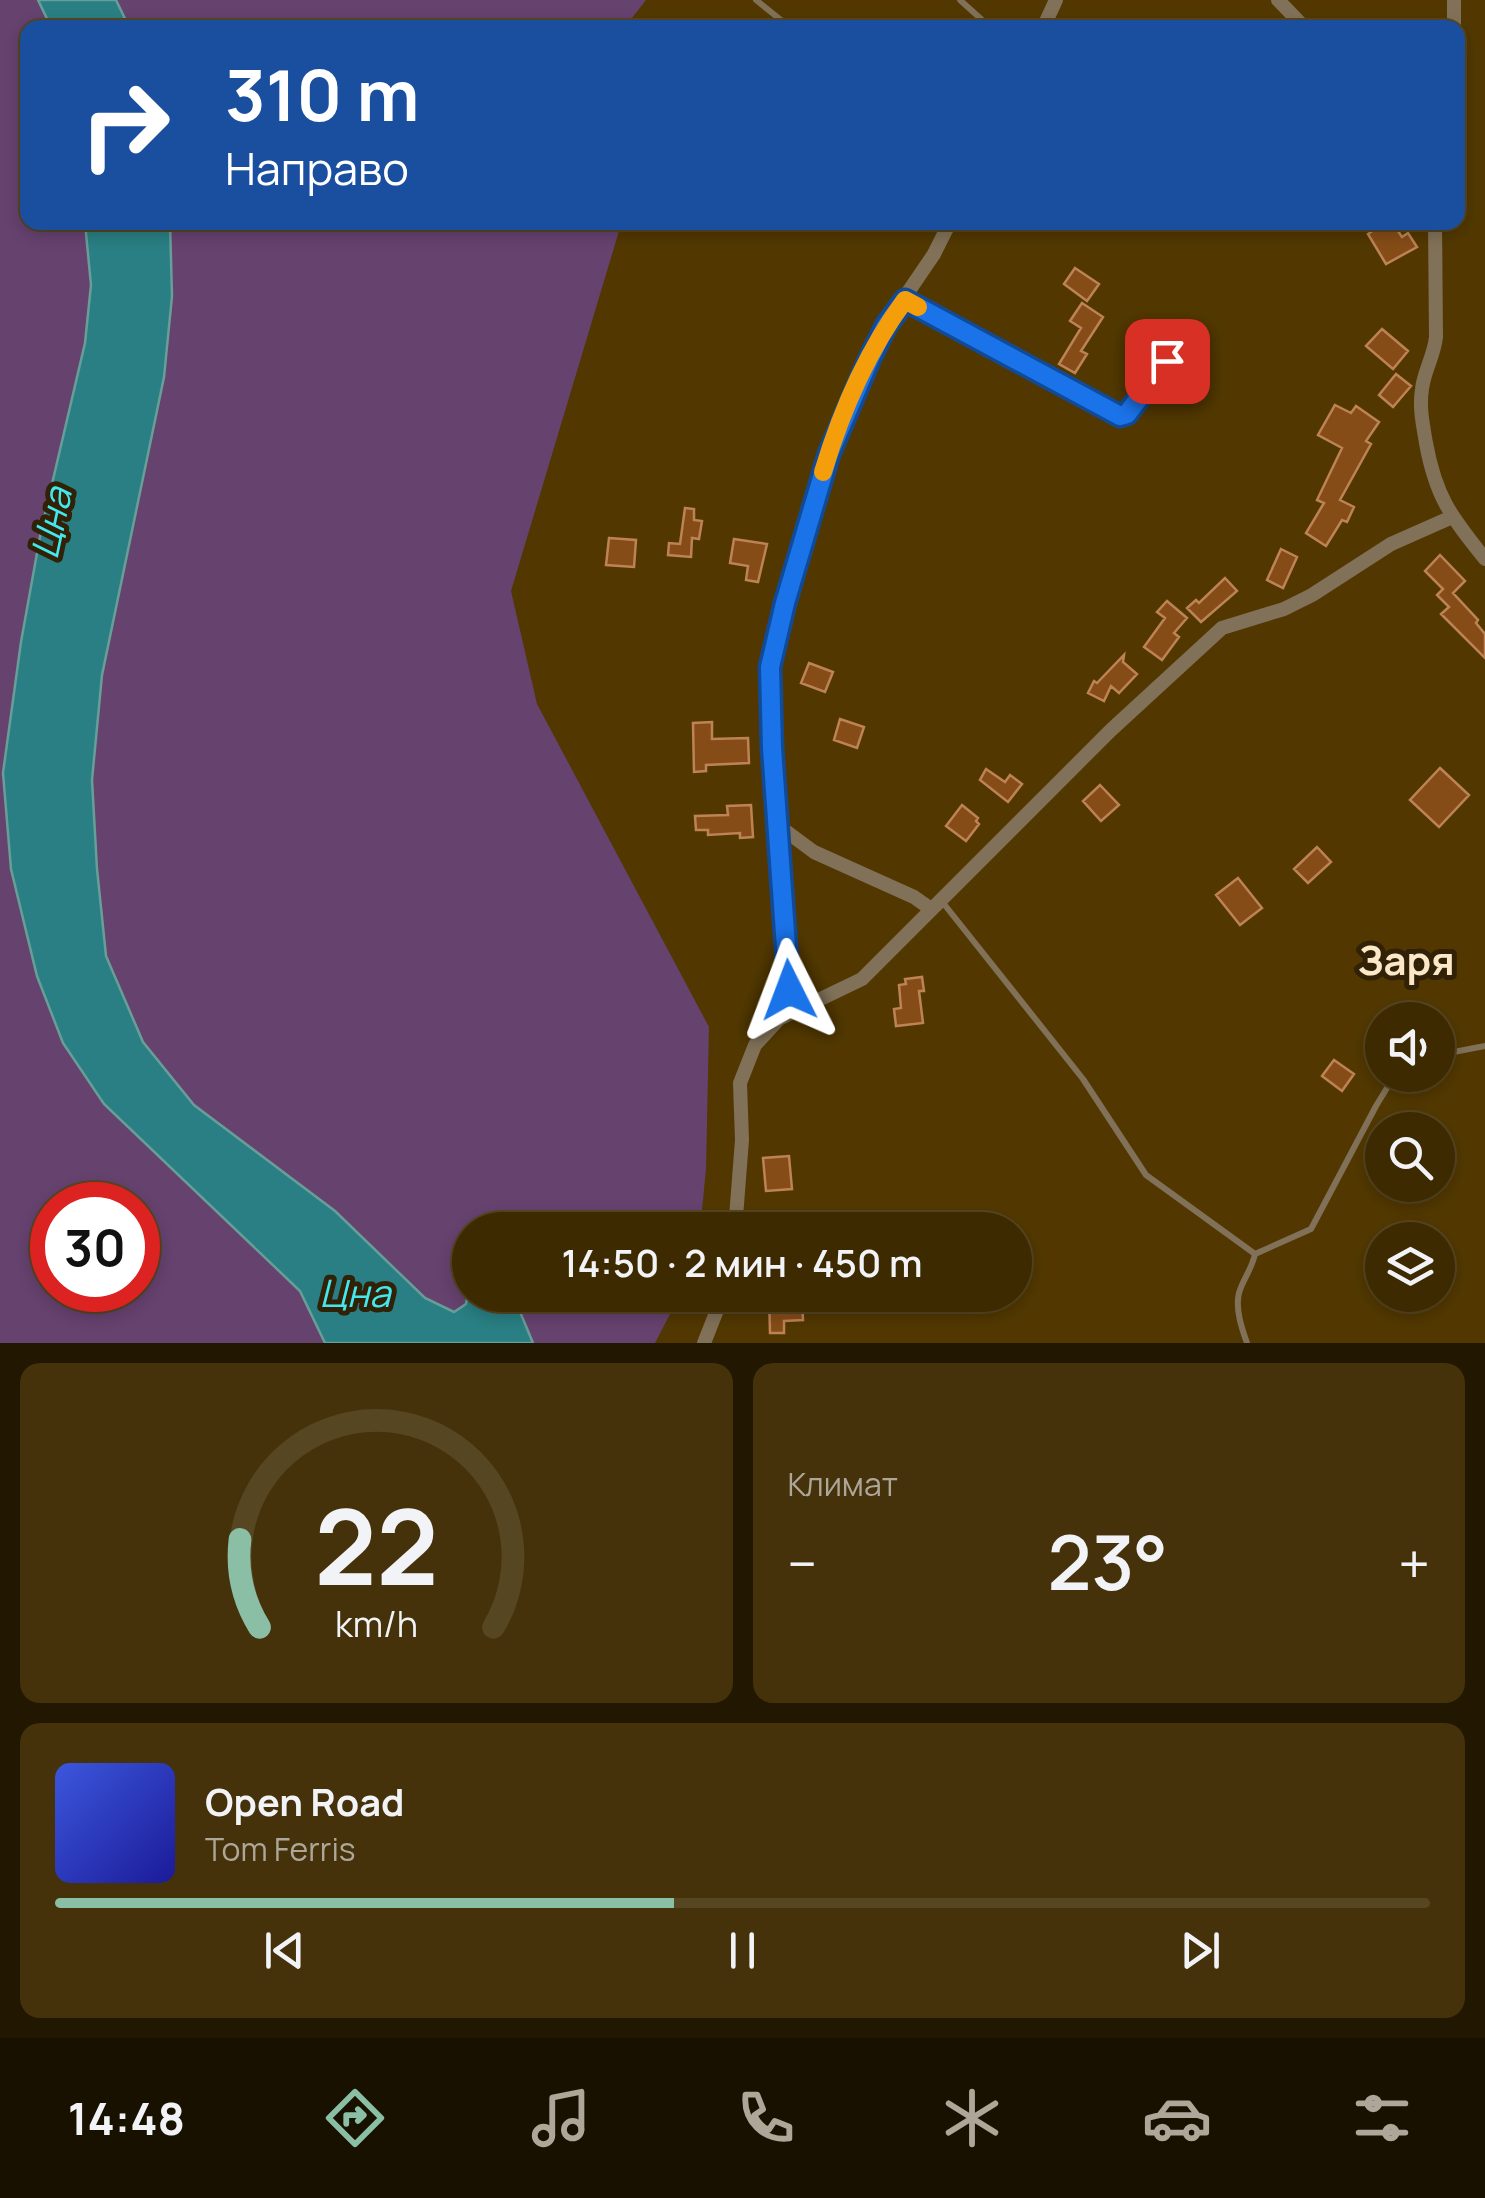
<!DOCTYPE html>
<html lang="ru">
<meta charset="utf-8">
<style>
body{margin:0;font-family:Manrope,sans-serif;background:#45320a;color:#f1f3f6;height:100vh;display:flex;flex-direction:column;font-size:38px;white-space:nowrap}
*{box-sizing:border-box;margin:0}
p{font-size:32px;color:#ada799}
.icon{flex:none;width:55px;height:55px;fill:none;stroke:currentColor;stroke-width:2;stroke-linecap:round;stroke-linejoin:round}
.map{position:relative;height:1343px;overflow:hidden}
.panel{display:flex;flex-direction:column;gap:20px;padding:20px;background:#221700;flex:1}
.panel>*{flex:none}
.top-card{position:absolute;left:20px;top:20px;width:1445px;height:210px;border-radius:20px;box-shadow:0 5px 15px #0003,0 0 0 2px #574622;background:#1a4fa0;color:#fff;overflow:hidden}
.tools{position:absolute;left:1365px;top:1002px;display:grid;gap:20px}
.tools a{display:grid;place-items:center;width:90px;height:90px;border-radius:50%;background:#3e2a00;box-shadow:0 5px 15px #0003,0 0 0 2px #574622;font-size:50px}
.speed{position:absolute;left:30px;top:1182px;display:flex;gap:20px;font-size:50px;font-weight:700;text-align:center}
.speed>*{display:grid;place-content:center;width:130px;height:130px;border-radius:50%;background:#3e2a00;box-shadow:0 5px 15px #0003,0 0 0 2px #574622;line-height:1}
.speed .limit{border:15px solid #d22;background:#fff;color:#111}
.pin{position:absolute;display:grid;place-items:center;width:85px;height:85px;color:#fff;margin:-42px;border-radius:20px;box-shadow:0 5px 15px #0006}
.me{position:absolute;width:110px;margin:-55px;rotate:357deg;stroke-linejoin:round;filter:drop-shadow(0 0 8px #0008)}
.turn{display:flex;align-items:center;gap:35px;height:210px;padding:0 40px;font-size:45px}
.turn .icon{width:130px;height:130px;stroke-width:2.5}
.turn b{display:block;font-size:70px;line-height:85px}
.big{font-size:75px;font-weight:600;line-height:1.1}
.panel .card{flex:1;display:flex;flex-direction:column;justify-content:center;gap:15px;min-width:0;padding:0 35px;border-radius:20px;background:#45320a}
.panel .dial{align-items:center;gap:0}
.dial svg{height:260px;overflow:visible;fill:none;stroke:#574622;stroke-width:7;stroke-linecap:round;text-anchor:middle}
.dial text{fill:#f1f3f6;stroke:none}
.song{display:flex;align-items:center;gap:30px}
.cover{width:120px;height:120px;border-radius:15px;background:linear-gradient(135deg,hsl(230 70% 55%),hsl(240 70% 35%))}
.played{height:10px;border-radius:5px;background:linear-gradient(90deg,#8abfa5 45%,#574622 45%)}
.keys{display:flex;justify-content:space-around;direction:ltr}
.heat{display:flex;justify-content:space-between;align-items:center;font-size:55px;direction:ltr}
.panel .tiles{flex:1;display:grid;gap:20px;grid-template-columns:1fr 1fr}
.card:last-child{grid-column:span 2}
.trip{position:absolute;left:452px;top:1212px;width:580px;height:100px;border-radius:50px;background:#3e2a00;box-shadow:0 5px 15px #0003,0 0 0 2px #574622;font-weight:600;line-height:100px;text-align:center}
.tab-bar{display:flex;height:160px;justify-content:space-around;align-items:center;background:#191100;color:#ada799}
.tab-bar .icon{width:70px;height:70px}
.tab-bar .active{color:#8abfa5}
.tab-bar b{font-size:45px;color:#f1f3f6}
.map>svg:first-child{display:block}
.green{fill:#66426f;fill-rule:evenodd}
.water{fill:#297f83;stroke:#689e98;stroke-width:2.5}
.building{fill:#854c17;stroke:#bd8355;stroke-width:2.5}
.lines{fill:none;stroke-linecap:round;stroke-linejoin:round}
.service{stroke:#817158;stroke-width:6}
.minor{stroke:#817158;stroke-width:14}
.route-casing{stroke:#114b97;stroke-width:25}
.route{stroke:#1a73e8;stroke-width:18}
.slow{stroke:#f59e0b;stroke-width:18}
.labels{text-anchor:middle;stroke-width:10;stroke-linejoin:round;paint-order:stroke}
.water-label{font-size:38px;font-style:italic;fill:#43e7ed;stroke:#312106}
.quarter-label{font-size:40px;font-weight:bold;fill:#fce8c8;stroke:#312106}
</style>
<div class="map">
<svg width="1485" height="1343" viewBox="0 0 1485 1343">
<rect width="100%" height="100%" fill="#523800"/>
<!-- green -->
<path class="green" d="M0 0H38L51 27 28 28V222L85 223 91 285 85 343 41 531 21 642 3 773 104 1104 300 1291 325 1343H0ZM52 1205H138V1290H52Z
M116 0H646L625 27 129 28Z
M170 223H618L619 231 511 591 537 704 709 1027 706 1169 700 1230H470V1277L466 1304 454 1312 425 1298 335 1211 194 1105 143 1042 106 956 97 869 92 780 102 675 164 377 172 296Z
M513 1295H680L655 1343H533Z"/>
<!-- water -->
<path class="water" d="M38 0H116L129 27H51Z
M85 223H170L172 296 164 377 102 675 92 780 97 869 106 956 143 1042 194 1105 335 1211 425 1298 454 1312 466 1304 470 1277V1295H513L533 1343H325L300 1291 104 1104 63 1043 37 976 11 869 3 773 21 642 41 531 85 343 91 285Z"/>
<!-- building -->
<path class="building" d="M1385 222H1392L1402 237 1408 233 1417 247 1386 264 1368 234Z
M1075 268 1099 284 1087 301 1064 284Z
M1082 303 1103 317 1081 351 1087 354 1075 373 1059 364 1081 328 1070 321Z
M1382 329 1408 351 1393 369 1366 346Z
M1396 374 1411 386 1393 407 1379 395Z
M1335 405 1351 413 1356 406 1379 422 1366 441 1371 444 1340 500 1354 507 1347 522 1342 520 1326 546 1306 533 1324 503 1317 500 1342 448 1318 435Z
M685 508 694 509V520L702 521 699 539 692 538 691 557 668 555 669 543 680 544Z
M609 538 636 540 634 567 606 565Z
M734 539 767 544 758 582 746 580 748 566 730 563Z
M1281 549 1297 557 1283 588 1267 580Z
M1440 555 1465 581 1453 593 1478 620 1476 623 1485 634V658L1441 614 1449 607 1437 595 1443 589 1425 571Z
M1225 578 1237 591 1201 622 1187 608 1196 600 1199 603Z
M1167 601 1187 618 1174 633 1179 637 1162 660 1144 647 1165 618 1157 612Z
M1124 655 1123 662 1137 674 1119 693 1111 686 1104 701 1088 693 1094 681 1097 683Z
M809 663 833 672 825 692 801 683Z
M840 719 864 727 857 748 834 740Z
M712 722V739L748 738 749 763 706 765V771L694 772 693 723Z
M1440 768 1469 795 1439 827 1410 800Z
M986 769 1005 782 1010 775 1022 784 1008 802 980 780Z
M1100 785 1119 805 1101 821 1083 801Z
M751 805 753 837 740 838V833L708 835V830H696L695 816 728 815 727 806Z
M962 805 978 818 976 821 979 824 966 841 946 826Z
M1317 847 1331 862 1308 883 1294 869Z
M1238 878 1262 908 1240 925 1216 895Z
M922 977 924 991H919L923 1023 896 1026 894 1009 901 1008 899 985 906 984 905 979Z
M1334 1060 1354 1074 1342 1091 1322 1076Z
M789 1156 792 1189 766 1191 763 1158Z
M769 1295 802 1298 803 1320 784 1321V1333H770Z"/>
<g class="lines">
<!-- service -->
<path class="service" d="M756 0 791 28
M960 0 991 28
M905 299 1120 416 1127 414 1187 335
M940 899 1083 1079 1146 1175 1255 1254
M1438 1055 1485 1046
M1255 1254 1311 1229 1376 1106 1390 1083 1402 1075
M1247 1343C1242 1329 1235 1309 1239 1293 1243 1279 1252 1269 1255 1254"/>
<!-- minor -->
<path class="minor" d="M1278 0 1305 28
M1454 0V28
M1043 28 1056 0
M1435 222 1436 337C1434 356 1424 371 1422 389 1419 408 1423 425 1426 443 1436 498 1451 516 1485 559
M779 826 814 852 914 897 931 909
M779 1019 789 990 770 667 785 603 829 454 854 389 885 326 934 254 950 222
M735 1230 742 1140 740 1083 755 1045 779 1019 862 979 1111 730 1222 628 1284 609 1312 595 1391 544 1452 517
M704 1343 723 1295"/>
</g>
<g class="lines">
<defs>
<path id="route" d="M789 990 772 748 770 667 785 603 829 454 870 358 886 326 905 300 1120 416 1127 414 1167 361"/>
</defs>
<!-- route casing -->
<use href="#route" class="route-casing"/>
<!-- route -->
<use href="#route" class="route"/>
<!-- slow -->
<path class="slow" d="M823 472C841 412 868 350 905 300L918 307"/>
</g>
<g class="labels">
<!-- water labels -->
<g class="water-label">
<text transform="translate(52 523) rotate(-78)" y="13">Цна</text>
<text x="355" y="1307">Цна</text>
</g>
<!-- quarter labels -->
<g class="quarter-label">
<text x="1406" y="975">Заря</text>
</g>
</g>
</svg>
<div class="tools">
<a><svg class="icon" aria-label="sound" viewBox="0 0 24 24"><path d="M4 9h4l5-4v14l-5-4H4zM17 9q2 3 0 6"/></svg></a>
<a><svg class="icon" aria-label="search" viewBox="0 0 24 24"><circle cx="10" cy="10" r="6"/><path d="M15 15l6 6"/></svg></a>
<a><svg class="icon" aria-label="layers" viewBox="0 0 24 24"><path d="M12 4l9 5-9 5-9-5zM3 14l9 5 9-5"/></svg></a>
</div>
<div class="speed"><div class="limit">30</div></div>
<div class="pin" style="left:1167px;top:361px;background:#d93025"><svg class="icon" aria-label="arrive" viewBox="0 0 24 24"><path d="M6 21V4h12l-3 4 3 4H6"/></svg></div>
<svg class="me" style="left:789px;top:990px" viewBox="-20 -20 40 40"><path d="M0-17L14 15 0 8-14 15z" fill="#1a73e8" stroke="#fff" stroke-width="4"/></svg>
<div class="trip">14:50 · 2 мин · 450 m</div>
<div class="top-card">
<div class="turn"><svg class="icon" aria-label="right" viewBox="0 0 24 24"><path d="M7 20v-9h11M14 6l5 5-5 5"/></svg><div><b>310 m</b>Направо</div></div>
</div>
</div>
<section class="panel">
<div class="tiles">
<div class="card dial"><svg viewBox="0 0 100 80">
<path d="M14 69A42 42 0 1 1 86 69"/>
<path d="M14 69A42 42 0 0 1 8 42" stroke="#8abfa5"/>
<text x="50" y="56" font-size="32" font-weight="700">22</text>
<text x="50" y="72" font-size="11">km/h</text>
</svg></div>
<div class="card"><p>Климат</p>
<div class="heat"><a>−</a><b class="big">23°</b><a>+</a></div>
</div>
<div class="card">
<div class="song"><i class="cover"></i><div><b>Open Road</b><p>Tom Ferris</p></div></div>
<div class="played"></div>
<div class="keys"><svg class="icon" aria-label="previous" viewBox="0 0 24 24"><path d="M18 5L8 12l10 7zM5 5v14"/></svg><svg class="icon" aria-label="pause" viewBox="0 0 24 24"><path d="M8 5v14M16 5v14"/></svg><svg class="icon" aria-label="next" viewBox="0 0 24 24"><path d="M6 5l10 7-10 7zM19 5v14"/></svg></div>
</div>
</div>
</section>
<nav class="tab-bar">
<b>14:48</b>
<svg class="icon active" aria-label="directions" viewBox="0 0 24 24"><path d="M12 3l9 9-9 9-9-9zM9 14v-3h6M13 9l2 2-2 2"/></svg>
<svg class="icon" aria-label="music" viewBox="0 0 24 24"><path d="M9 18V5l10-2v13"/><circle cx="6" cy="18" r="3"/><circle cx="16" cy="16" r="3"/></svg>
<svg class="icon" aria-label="phone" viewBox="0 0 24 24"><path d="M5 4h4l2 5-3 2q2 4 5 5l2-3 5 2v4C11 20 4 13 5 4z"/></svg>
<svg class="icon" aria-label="climate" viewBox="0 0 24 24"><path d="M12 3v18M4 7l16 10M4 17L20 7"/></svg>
<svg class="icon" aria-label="car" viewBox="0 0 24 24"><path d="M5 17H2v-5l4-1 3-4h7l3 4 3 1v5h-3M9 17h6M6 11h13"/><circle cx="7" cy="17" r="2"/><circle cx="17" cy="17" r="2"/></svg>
<svg class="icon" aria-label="filters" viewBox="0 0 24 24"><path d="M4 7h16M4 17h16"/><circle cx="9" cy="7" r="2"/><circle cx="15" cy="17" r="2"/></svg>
</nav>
